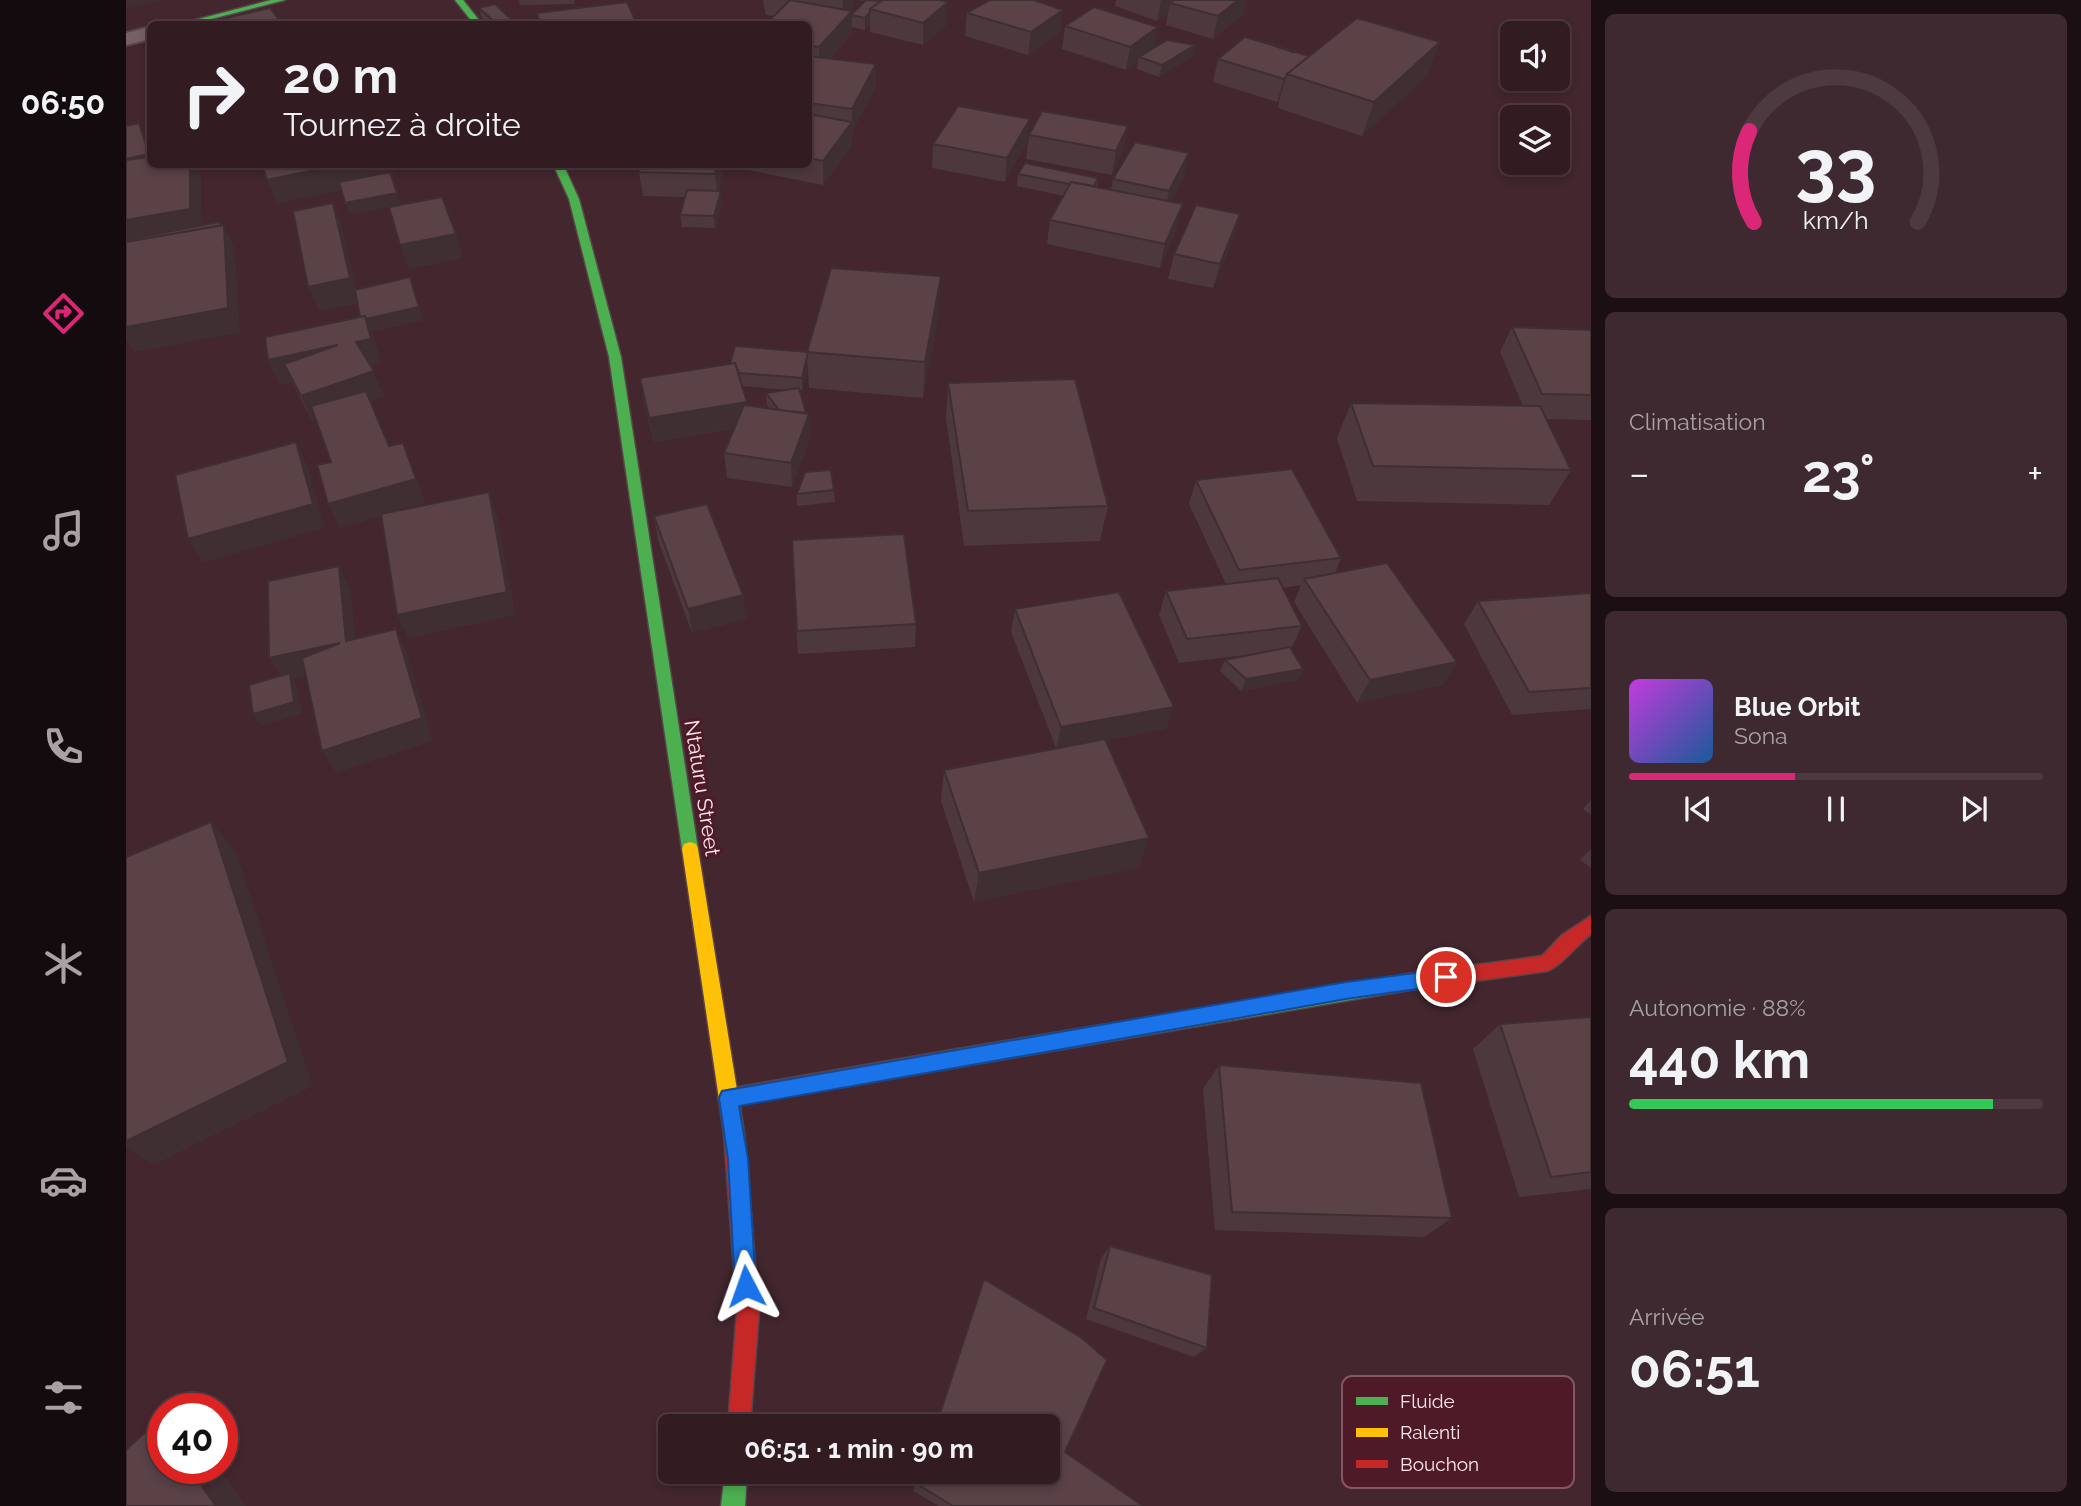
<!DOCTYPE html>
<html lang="fr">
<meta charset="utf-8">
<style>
body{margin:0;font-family:Raleway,sans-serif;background:#3d292f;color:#f1f3f6;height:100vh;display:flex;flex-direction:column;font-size:26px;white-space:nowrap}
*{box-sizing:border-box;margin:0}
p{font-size:23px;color:#a8a1a5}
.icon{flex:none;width:38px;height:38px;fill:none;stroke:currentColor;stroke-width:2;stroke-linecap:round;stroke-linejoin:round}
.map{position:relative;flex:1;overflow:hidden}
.panel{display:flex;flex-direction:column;gap:14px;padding:14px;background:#1c0f13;width:490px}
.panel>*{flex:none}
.hud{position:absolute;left:21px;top:21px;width:665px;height:147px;border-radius:10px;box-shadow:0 4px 10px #0003,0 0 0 2px #4d3a40;background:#321c22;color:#f1f3f6;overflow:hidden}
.buttons{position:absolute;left:1374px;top:21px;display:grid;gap:14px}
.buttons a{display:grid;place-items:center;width:70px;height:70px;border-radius:10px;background:#321c22;box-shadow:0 4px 10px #0003,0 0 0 2px #4d3a40;font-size:35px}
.speed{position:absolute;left:21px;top:1393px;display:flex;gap:14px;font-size:35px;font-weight:700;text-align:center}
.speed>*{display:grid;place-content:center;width:91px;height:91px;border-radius:50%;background:#321c22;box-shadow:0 4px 10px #0003,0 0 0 2px #4d3a40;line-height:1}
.speed .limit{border:10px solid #d22;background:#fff;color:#111}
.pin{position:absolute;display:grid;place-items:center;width:60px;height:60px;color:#fff;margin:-30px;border:4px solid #fff;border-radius:50%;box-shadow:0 2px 7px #0007}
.me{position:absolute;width:77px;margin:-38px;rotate:356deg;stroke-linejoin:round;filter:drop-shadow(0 0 5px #0008)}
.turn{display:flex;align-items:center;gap:24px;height:147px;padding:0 21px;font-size:32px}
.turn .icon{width:91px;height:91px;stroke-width:2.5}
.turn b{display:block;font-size:49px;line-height:60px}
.big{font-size:52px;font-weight:700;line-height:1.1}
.panel .tile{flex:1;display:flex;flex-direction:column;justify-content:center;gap:10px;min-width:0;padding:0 24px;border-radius:10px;background:#3d292f}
.panel .dial{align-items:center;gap:0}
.dial svg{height:182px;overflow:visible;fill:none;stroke:#4d3a40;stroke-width:7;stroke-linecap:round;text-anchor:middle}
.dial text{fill:#f1f3f6;stroke:none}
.song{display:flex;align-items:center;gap:21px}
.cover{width:84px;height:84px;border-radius:10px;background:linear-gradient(135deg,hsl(290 70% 55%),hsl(210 70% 35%))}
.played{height:7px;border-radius:4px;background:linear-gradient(90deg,#db2777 40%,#4d3a40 40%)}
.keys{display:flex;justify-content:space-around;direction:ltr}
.heat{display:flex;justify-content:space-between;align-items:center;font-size:38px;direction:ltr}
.charge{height:10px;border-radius:5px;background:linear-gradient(90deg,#34c759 88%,#4d3a40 0)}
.trip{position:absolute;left:532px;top:1414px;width:402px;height:70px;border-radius:10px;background:#321c22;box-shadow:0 4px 10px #0003,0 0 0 2px #4d3a40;font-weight:700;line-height:70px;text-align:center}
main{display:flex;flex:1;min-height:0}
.tabs{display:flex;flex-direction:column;width:126px;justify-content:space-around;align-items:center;background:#140b0e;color:#a8a1a5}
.tabs .icon{width:49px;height:49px}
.tabs .active{color:#db2777}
.tabs b{font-size:32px;color:#f1f3f6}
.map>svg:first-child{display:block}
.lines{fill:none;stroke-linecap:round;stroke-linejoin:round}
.street-casing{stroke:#5a4349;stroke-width:4}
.fast-casing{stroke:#5a4349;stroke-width:3}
.slow-casing{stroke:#5a4349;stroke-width:3}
.jam-casing{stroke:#5a4349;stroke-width:3}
.street{fill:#766065;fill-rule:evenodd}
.fast{fill:#4caf50;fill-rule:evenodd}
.slow{fill:#ffc107;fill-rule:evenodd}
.jam{fill:#c62828;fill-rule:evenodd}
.wall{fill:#4d393d;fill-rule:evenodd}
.shaded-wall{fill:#3f2e32}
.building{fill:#5a4247;stroke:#3f2e32;stroke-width:2}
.route{fill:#1a73e8;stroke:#114b97;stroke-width:2}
.labels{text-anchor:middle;stroke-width:6;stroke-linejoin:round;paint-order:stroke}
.street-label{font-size:21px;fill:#fce6e9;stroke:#4f1a28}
.key{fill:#4f1a28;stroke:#835762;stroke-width:2}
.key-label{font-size:19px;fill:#fce6e9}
</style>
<main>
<nav class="tabs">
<b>06:50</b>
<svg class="icon active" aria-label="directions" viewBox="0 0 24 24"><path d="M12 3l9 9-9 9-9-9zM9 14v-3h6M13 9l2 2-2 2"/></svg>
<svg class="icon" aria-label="music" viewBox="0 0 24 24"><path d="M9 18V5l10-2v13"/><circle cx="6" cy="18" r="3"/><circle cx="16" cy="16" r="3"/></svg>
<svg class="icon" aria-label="phone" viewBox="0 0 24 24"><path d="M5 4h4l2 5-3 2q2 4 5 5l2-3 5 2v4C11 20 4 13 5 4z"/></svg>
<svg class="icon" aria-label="climate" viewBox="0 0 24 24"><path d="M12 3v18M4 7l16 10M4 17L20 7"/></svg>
<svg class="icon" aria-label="car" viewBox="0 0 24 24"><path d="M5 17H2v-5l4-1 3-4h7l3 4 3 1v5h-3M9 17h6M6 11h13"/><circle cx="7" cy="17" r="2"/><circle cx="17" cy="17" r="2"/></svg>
<svg class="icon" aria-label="filters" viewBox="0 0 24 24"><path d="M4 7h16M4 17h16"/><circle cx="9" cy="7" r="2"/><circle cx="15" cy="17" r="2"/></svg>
</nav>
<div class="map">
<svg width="1465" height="1506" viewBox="0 0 1465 1506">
<rect width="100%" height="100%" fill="#43262e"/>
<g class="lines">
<defs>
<path id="street" d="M24 27V39L0 45V33Z"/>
<path id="fast" d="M145 0H159L66 24H54Z
M329 0H337L356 24H348Z
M427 164H437L453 199 495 357 572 849 570 854 564 856 558 854 556 849 483 357 443 199Z
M1283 974 1289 976 1292 982 1289 988 1283 990 832 1067 825 1064 823 1058 825 1052 832 1049Z
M599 1472H621L619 1506H595Z"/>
<path id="slow" d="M564 842 570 844 572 849 618 1133 615 1140 608 1143 601 1140 598 1133 556 849 558 844Z"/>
<path id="jam" d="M1465 916V934C1452 944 1435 966 1421 971L1283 990 1277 988 1274 982 1277 976 1283 974 1416 956 1436 935Z
M832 1049 839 1052 841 1058 839 1064 832 1067 602 1107 595 1105 592 1098 595 1091 602 1089Z
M608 1123 615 1126 618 1133 633 1311 624 1426H602L611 1311 598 1133 601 1126Z"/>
</defs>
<!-- street casing -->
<use href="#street" class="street-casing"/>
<!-- fast casing -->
<use href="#fast" class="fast-casing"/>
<!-- slow casing -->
<use href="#slow" class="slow-casing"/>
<!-- jam casing -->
<use href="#jam" class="jam-casing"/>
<!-- street -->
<use href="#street" class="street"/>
<!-- fast -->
<use href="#fast" class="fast"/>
<!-- slow -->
<use href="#slow" class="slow"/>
<!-- jam -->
<use href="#jam" class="jam"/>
</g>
<!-- wall -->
<path class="wall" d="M393 0H449L448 4 394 5Z
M637 0H728V5L724 11 726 15 739 1 730 0H814L821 24 797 45 744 32V24L739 30 726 27V33L704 59 750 64V87L726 132V146L697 185 607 167V164H682V24L649 16 640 15Z
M990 0H1121L1118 14 1087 39 1040 25 1042 14 1031 21 989 6Z
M353 8 389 24H361L356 19Z
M937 10 934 32 902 55 839 36 841 13Z
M939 26 1028 48 1067 56 1033 77 1011 69 1012 61 1000 70 936 49Z
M1167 52 1183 56 1302 75 1236 136 1152 108 1153 101 1151 102 1087 82 1092 59Z
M1002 126 997 150 986 175 900 159 903 135Z
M901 142 879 182 806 168 807 144Z
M516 164H596L597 172 593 191 596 203 589 228 556 227 554 215 559 197 517 196 513 172Z
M892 174 972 178 971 187 985 190 987 179 1058 177 1045 202 1051 228 1034 268 921 244 924 220 938 196 891 186Z
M207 203 216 227 230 289 298 320 245 332 249 341 254 363 244 365 258 396 244 401 263 446 277 443 299 503 278 510 371 516 389 615 282 638 255 516 213 528 205 462 190 419 186 421 166 382 154 385 142 360 234 317 231 303 193 311Z
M1108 238 1087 288 1042 279 1048 254Z
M813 311 797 398 683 388 682 370 676 391 673 390 680 413 683 414 684 438 666 487 601 478 598 453 608 429 528 442 518 403 514 378 681 352ZM616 386 663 390 640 393 641 405 643 408 622 406Z
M1386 327 1465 330V420L1420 419 1445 470 1423 505 1231 501 1211 438 1225 403 1397 406 1374 352Z
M822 383 982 506 974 541 838 546 820 418Z
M1070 480 1215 558 1209 573 1331 662 1317 685 1231 703 1168 602 1175 585 1157 588 1176 626 1165 649 1177 669 1172 680 1115 691 1094 671 1099 660 1136 653 1053 663 1033 615 1040 591 1100 584 1063 504Z
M708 490 709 502 671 506V494Z
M528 516 617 595 620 619 566 633 532 540Z
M666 540 790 624 789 647 672 654Z
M1465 593V709L1386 715 1338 624 1352 601Z
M889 609 1048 707 1040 729 980 740 1023 838 1012 868 848 902 815 801 818 770 930 748 885 632Z
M1465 800V815L1457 809Z
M1465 849V868L1454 860Z
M1465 1017V1189L1393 1197 1347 1049 1374 1024Z
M1093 1065 1326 1218 1298 1237 1089 1230 1077 1089Z
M984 1246 1081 1348 1068 1357 960 1319 975 1258Z
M858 1279 939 1452 1017 1506H813L787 1491 794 1472H922V1426H809Z"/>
<!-- shaded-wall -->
<path class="shaded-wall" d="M0 0H38L0 9Z
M717 0H728V5L722 15 726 11V33L694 70 693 47 716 21Z
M1035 0H1065L1044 3 1042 14 1031 21Z
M1112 0H1121L1118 14 1087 39 1092 16Z
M822 2 821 24 797 45V23Z
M937 10 934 32 902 55 905 32Z
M744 12V24L739 30V18Z
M1032 27 1028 49 1013 57 1012 61 1000 70 1004 47Z
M1314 42 1302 75 1236 136 1248 102Z
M1069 45 1067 56 1033 77 1036 65Z
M750 64V87L726 132V109Z
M1160 77 1153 101 1151 102 1158 79Z
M904 119 901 142 879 182 881 158Z
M726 122V146L697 185V161Z
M13 123 19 135 24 152V164L0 173V159Z
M1002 126 997 150 986 175 990 151Z
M1063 153 1058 177 1038 215 1043 191Z
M64 164H70L75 174 76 233 0 240V220Z
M216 164H264L269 179 151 204 141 180Z
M591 164H596L597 172 592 198 589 174Z
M595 191 596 203 589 228 588 216Z
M271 193 275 205 224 215 219 203Z
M207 203 216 227 234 302 193 311 182 287Z
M1057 204 1051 228 1034 268 1039 244Z
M1114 214 1108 238 1087 288 1094 264Z
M98 225 109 249 114 333 8 352 0 338V327Z
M330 234 337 258 282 270 274 245Z
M815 276 813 311 797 398 799 362Z
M284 277 298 320 245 332 249 341 254 363 240 366 230 342 239 316Z
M212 345 158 364 166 382 154 385 142 360Z
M681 357 682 370 676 391V378Z
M248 371 258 396 186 421 175 396Z
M621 402 624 426 528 442 523 418Z
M683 414 684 438 666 487 665 463Z
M170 442 182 467 199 528 77 563 62 539Z
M277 443 299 503 213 528 202 504Z
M363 492 371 516 389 615 282 638 271 615Z
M213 566 225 590 232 665 220 641Z
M617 595 620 619 566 633 562 609Z
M270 629 281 652 307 741 210 773 196 751Z
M214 643 226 666 167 679 171 685 176 714 135 726 127 714 158 681 143 658Z
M1331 662 1317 685 1231 703 1244 680Z
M1177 669 1172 680 1115 691 1120 679Z
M1048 707 1040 729 930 749 935 727Z
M85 822 110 852 187 1086 28 1165 0 1147V1141Z
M1023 838 1012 868 848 902 853 873Z
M30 1422 37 1424V1431Z
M63 1468H93L120 1506H90Z"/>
<!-- building -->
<path class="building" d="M664 0 726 11 693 47 682 45V24H640Z
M740 0 755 1 744 9V12L739 18 725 15Z
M756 0H814L822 2 797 23 744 9Z
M864 0H908L937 10 905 32 841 13Z
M1048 0H1112L1092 16 1044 3Z
M501 2 511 24H414L411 13Z
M369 4 388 22 379 24H371L353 8Z
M968 7 1032 27 1004 47 939 26Z
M144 8 156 24H74Z
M1231 18 1314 42 1248 102 1161 74Z
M1119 37 1183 56 1161 74 1160 77 1158 79 1092 59Z
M1128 39 1168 51 1167 52Z
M1041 40 1069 45 1036 65 1013 57Z
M682 56 750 64 726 109 682 103Z
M832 106 904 119 881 158 807 144Z
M916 111 1002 126 990 151 903 135Z
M682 114 726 122 697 161 682 158Z
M13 123 23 154 0 159V126Z
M1009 142 1063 153 1043 191 987 179Z
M24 157V164H64V209L0 220V160Z
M899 163 972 178 968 186 945 182 944 184 892 174Z
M136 164H216L141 180Z
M516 164H591L589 174 513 172Z
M264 172 271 193 219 203 213 182Z
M945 182 1057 204 1039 244 924 220Z
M561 190 595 191 588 216 554 215Z
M316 197 330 234 274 245 263 207Z
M207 203 224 278 182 287 167 211Z
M1070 205 1114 214 1094 264 1048 254Z
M93 222 96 225 0 242V240Z
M98 225 102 308 0 327V242Z
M705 268 815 276 799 362 681 352Z
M284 277 293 307 240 319 239 316 234 317 229 290Z
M239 316 245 339 230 342 248 371 175 396 158 364 212 345 142 360 139 337Z
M1386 327 1465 330V395L1416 394Z
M609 346 683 352H681V357L676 378 613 373 609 363 604 364Z
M609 363 621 402 523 418 514 378Z
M949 379 982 506 842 511 822 383Z
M673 388 680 413 653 410 640 393Z
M240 391 263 446 277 443 290 479 202 504 191 465 205 462 185 406Z
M1225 403 1414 406 1445 470 1247 466Z
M618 405 683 414 665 463 598 453Z
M170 442 187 504 62 539 49 475Z
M1166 469 1215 558 1113 570 1070 480Z
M705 470 708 490 671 494 679 472Z
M363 492 381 592 271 615 255 514Z
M581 504 617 595 562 609 528 516Z
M778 534 790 624 671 631 666 540Z
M1261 563 1331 662 1244 680 1178 579Z
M213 566 220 641 270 629 296 718 196 751 176 658 214 643 143 658 142 581Z
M1152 578 1176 626 1061 639 1040 591Z
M993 592 1048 707 935 727 889 609Z
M1465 593V688L1403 692 1352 601Z
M1164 647 1177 669 1120 679 1099 660Z
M164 673 168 702 127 714 123 685Z
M979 739 1023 838 853 873 818 770Z
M85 822 162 1062 0 1141V857Z
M1465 1017V1172L1425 1177 1374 1024Z
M1093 1065 1295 1083 1326 1218 1106 1212Z
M984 1246 1086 1275 1081 1348 968 1308Z
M858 1279 956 1338 981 1360 939 1452 1017 1506H827L791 1484 795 1472H922V1426H810Z
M30 1422 37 1431V1468H63L90 1506H0V1450Z"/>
<!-- route -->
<path class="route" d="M1320 969 1327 971 1329 977 1327 983 1320 985 1220 999 613 1106 622 1159 630 1286 627 1293 620 1296 612 1293 609 1286 602 1159 593 1098 596 1091 1220 982Z"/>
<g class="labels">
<!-- street labels -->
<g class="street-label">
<text transform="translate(576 788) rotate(81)" y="7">Ntaturu Street</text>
</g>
</g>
<!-- legend -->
<rect x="1216" y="1376" width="232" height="112" rx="10" class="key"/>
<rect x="1230" y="1397" width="32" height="8" fill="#4caf50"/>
<rect x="1230" y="1428" width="32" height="9" fill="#ffc107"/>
<rect x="1230" y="1460" width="32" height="8" fill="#c62828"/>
<g class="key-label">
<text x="1274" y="1408">Fluide</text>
<text x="1274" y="1439">Ralenti</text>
<text x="1274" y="1471">Bouchon</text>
</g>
</svg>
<div class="buttons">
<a><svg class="icon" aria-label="sound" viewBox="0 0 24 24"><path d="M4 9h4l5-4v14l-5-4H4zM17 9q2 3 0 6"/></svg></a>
<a><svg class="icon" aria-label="layers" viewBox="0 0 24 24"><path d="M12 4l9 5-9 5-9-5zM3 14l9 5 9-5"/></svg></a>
</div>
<div class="speed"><div class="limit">40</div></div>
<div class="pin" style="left:1320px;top:977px;background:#d93025"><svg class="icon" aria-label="arrive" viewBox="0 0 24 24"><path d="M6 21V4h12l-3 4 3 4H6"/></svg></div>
<svg class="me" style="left:620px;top:1286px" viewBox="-20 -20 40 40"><path d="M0-17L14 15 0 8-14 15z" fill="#1a73e8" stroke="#fff" stroke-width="4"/></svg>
<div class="trip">06:51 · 1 min · 90 m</div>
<div class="hud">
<div class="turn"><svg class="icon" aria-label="right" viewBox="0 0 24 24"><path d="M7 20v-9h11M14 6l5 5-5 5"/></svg><div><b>20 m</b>Tournez à droite</div></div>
</div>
</div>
<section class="panel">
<div class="tile dial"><svg viewBox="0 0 100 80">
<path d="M14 69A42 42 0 1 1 86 69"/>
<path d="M14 69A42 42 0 0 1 12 29" stroke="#db2777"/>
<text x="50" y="56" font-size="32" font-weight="700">33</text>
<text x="50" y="72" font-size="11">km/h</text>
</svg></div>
<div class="tile"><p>Climatisation</p>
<div class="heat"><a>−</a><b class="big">23°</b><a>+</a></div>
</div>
<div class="tile">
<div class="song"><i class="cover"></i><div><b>Blue Orbit</b><p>Sona</p></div></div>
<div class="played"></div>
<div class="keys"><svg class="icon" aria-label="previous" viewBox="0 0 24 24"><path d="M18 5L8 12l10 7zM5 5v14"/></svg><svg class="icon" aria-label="pause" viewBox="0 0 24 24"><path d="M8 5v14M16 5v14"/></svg><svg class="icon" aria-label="next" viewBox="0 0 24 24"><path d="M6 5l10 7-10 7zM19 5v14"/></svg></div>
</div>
<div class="tile"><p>Autonomie · 88%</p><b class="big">440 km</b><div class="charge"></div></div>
<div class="tile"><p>Arrivée</p><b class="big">06:51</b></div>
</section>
</main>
